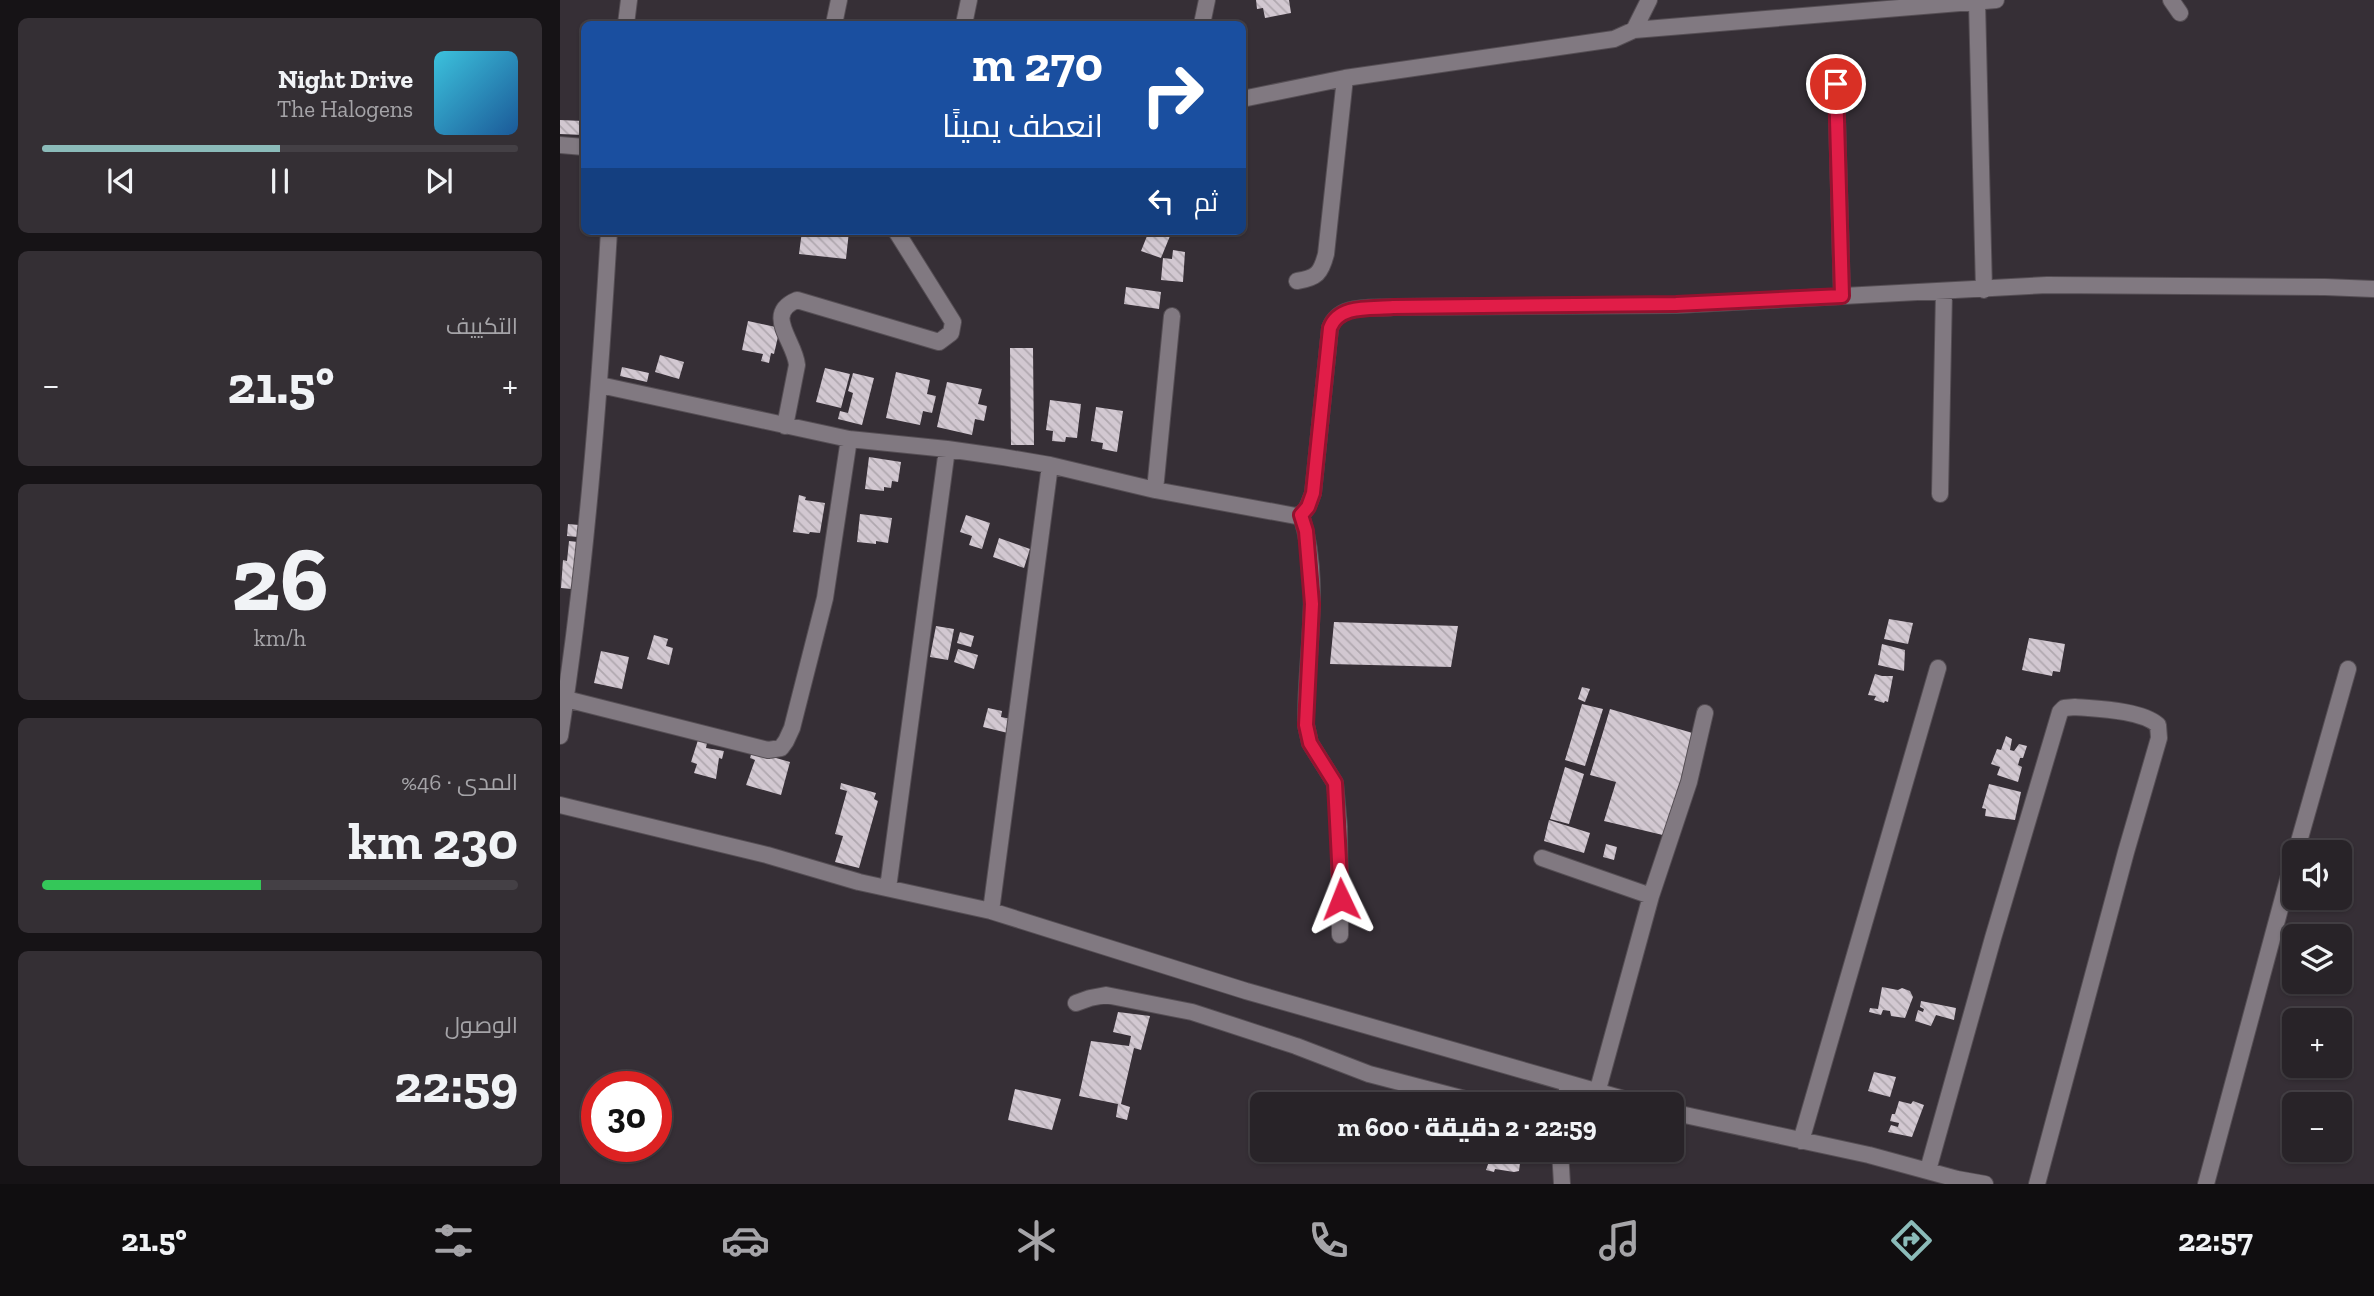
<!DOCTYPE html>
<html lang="ar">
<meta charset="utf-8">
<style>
body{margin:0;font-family:"Zilla Slab",Cairo,serif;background:#342f34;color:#f1f3f6;direction:rtl;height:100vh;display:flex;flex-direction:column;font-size:26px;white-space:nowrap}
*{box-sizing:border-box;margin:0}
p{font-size:23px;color:#a5a4a8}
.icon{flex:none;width:38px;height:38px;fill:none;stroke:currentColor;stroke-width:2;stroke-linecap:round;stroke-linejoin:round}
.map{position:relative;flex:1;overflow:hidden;direction:ltr}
.sheet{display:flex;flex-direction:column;gap:18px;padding:18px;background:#161316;width:560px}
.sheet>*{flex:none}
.hud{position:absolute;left:21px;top:21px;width:665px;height:214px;border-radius:10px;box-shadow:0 2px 5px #0004,0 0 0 2px #444045;direction:rtl;background:#1a4fa0;color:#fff;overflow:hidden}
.buttons{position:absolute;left:1722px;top:840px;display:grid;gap:14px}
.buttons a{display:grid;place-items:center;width:70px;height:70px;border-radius:10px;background:#282328;box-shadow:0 2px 5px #0004,0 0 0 2px #444045;font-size:35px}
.speed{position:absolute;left:21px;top:1071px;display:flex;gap:14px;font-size:35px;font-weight:700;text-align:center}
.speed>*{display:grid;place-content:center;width:91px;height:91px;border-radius:50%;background:#282328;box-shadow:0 2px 5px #0004,0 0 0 2px #444045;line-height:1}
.speed .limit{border:10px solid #d22;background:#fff;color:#111}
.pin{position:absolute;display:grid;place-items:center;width:60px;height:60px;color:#fff;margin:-30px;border:4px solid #fff;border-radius:50%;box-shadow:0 2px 7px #0007}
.me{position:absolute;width:77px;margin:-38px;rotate:358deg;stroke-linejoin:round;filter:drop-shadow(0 0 5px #0008)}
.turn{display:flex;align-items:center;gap:24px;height:147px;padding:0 28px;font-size:32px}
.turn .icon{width:91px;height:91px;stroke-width:2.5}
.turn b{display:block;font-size:49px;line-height:60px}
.then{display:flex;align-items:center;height:66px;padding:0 28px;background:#0003;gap:14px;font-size:26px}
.big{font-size:52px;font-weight:800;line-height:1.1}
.sheet .card{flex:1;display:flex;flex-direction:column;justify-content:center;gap:10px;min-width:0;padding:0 24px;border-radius:10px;background:#342f34}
.sheet .dial{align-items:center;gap:0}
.dial b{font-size:91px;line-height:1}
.song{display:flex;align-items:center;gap:21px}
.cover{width:84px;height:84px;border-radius:10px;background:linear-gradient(135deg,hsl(190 70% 55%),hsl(210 70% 35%))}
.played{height:7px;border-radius:4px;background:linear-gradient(90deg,#8bbbb9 50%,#444045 50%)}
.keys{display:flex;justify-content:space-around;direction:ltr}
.heat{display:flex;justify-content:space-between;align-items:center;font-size:38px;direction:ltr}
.charge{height:10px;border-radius:5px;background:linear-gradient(90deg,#34c759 46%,#444045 0)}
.trip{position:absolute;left:690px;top:1092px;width:434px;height:70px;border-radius:10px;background:#282328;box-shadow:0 2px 5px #0004,0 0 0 2px #444045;font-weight:800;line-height:70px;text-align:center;direction:rtl}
.tab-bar{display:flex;height:112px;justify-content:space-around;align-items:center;background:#100e10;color:#a5a4a8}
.tab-bar .icon{width:49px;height:49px}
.tab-bar .active{color:#8bbbb9}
.tab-bar b{font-size:32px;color:#f1f3f6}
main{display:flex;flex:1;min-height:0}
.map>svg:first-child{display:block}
.building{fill:url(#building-back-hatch)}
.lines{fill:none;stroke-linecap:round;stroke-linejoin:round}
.minor-casing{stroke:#554e54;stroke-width:18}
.minor{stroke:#817981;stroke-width:16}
.route-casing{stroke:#92132f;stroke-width:18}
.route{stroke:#e11d48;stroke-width:12}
</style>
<main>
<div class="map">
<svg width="1814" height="1184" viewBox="0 0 1814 1184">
<defs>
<pattern id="building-back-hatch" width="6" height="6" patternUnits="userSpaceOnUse" patternTransform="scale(1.75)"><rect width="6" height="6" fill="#d2c8d1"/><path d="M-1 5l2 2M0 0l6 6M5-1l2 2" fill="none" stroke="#b0a8af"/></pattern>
</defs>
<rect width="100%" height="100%" fill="#362f36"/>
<!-- building -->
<path class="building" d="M696 0H729L731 13 705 18 703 8 697 9Z
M0 120 24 121V135L0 134Z
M242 231H289L286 259 239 254Z
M589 231H598L610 236 601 258 581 251Z
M613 250 625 252 623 282 601 280 603 258 612 259Z
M566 287 601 292 599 309 564 304Z
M188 321 220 328 214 354 211 353 209 363 201 361 203 354 182 350Z
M450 348H473L474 445H451Z
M100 355 124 362 119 379 95 372Z
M62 367 89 373 87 382 60 376Z
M265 368 290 374 281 408 256 402Z
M336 372 370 380 367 394 376 396 372 413 363 411 360 425 326 418Z
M293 373 314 378 302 425 278 419 280 411 288 413 293 393 288 391Z
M387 382 422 389 418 404 427 406 424 421 415 419 412 435 377 427Z
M490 400 521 404 517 438 506 437 505 442 492 441 493 431 486 430Z
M536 407 563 411 557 452 542 449 543 443 531 441Z
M309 457 341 462 338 482 332 481 331 488 324 487V491L305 489Z
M239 495 246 497 245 500 265 503 260 533 250 532 249 534 233 532Z
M300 514 332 518 328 543 316 541V544L297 542Z
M406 515 430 523 422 549 409 545 412 536 400 532Z
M8 524 19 525 18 537 7 536Z
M439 538 470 549 464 568 433 557Z
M9 541 18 542 12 589 1 588 3 560 7 561Z
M1329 619 1353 623 1348 644 1324 639Z
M774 622 898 626 891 667 770 664Z
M376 626 394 629 388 660 370 657Z
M400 632 414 636 411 647 397 643Z
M94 635 108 639 106 646 113 648 109 665 87 659Z
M1469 638 1505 644 1500 672 1493 671 1492 676 1462 670Z
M1322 644 1345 650 1344 671 1318 665Z
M398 649 418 655 414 669 394 662Z
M41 651 69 657 62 689 34 683Z
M1315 674 1322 676H1333L1328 702 1325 701 1324 703 1314 700 1316 696 1308 695Z
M1022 687 1030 689 1025 702 1018 699Z
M1022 704 1043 709 1025 766 1005 760Z
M428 708 442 711 441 717 451 719 448 733 423 727Z
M1050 709 1136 734 1107 836 1044 821 1056 782 1030 775Z
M1446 736 1452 739 1450 750 1454 751 1459 744 1467 746 1463 758H1460L1458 765 1462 767 1458 782 1437 775 1440 767 1431 764 1437 749 1441 750Z
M138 740 147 743 146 748 164 751 162 759 159 758 156 779 134 773 137 764 131 762Z
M192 751 230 762 221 795 186 785 195 760 190 758Z
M1005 767 1024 774 1009 824 990 819Z
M281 783 316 793 314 799 318 801 299 868 275 862 283 836 275 834 287 791 280 789Z
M1429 784 1461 792 1455 820 1425 816 1426 809 1422 808Z
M989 820 1030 833 1024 853 984 841Z
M1046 844 1057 847 1054 860 1043 857Z
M1322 987 1338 990 1342 988 1350 991 1353 997 1345 1018 1331 1016 1330 1011 1323 1010 1321 1015 1309 1012 1310 1008 1318 1009Z
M1361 1001 1396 1008 1394 1020 1376 1015 1371 1026 1355 1021 1358 1010 1363 1012 1364 1009 1360 1007Z
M558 1012 590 1016 581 1050 574 1048 561 1104 570 1107 567 1120 556 1117 558 1104 519 1096 531 1041 569 1046 571 1036 553 1032Z
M1314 1072 1336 1077 1330 1097 1308 1091Z
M455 1089 501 1099 492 1130 448 1120Z
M1339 1101 1351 1104 1353 1101 1364 1105 1352 1137 1328 1132 1331 1125 1338 1127 1339 1123 1330 1121 1332 1114H1335Z
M933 1150H957L956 1162 960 1163 959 1171 954 1172 935 1169 934 1172 926 1170Z"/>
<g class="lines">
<defs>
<path id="minor" d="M1611 0 1620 13
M1417 2 1424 290
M66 24 69 0
M274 24 279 0
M404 24 409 0
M642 24 647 0
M1074 30 1436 0
M1276 84 1282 296
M682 99 785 78 1054 39 1074 30 1089 0
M0 145 24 147
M737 281C757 278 761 273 766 254L785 78
M40 385 289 439 387 449 443 457 490 465 595 490 736 516C747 514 749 503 753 493L770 328C779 303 811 309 833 307L1116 305 1487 285 1765 287 1814 289
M225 426 237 365C235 341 203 314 237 300L379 342 391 333 393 322 336 231
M595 490 612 316
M1380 494 1384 292
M741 515C763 584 745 655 746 725L750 743 775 783 779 827 780 935
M6 699 208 750 221 748 226 741 232 728 265 598 289 439
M0 736C26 569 39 400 49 231
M0 805 207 855 299 882 431 911 686 991 1081 1104
M1736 852 1788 669
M982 858 1091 896
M328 888 387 449
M431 911 490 465
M516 1003 530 998 546 995 632 1012 736 1046 809 1074 924 1104
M1037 1093 1091 896 1129 782 1145 713
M1005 1104 1008 1084
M1111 1112 1309 1155 1397 1179 1425 1184
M1241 1141 1378 668
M1000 1150 1002 1184
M1368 1170 1433 938 1500 712 1504 708 1515 707C1537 709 1581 710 1598 725L1599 738 1566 852 1477 1184
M1646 1184 1734 857"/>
</defs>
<!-- minor casing -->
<use href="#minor" class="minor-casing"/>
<!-- minor -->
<use href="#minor" class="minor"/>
</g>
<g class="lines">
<defs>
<path id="route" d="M781 899 775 783 750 743 746 725 752 604 746 531 741 515 748 507 753 493 770 328C779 304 811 309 833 307L1116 304 1282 296 1276 84"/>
</defs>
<!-- route casing -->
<use href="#route" class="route-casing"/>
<!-- route -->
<use href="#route" class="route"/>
</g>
</svg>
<div class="buttons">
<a><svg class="icon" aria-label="sound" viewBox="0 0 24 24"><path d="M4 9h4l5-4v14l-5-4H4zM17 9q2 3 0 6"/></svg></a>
<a><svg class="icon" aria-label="layers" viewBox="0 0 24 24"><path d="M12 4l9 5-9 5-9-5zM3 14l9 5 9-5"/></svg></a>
<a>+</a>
<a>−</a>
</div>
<div class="speed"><div class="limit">30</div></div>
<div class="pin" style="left:1276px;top:84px;background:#d93025"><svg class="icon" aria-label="arrive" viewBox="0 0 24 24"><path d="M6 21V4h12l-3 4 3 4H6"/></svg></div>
<svg class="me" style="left:781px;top:899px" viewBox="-20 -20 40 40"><path d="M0-17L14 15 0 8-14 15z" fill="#e11d48" stroke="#fff" stroke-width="4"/></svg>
<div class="trip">22:59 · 2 دقيقة · 600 m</div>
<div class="hud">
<div class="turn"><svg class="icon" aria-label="right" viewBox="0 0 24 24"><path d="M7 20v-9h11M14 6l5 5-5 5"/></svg><div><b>270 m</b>انعطف يمينًا</div></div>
<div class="then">ثم<svg class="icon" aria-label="left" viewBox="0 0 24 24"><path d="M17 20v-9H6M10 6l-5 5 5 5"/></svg></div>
</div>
</div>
<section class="sheet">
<div class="card">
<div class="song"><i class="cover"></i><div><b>Night Drive</b><p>The Halogens</p></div></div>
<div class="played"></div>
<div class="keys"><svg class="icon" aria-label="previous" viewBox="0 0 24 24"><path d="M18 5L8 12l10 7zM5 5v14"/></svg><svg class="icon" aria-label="pause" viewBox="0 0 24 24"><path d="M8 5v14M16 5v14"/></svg><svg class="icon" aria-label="next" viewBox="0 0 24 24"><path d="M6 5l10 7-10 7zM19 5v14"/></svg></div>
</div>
<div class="card"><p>التكييف</p>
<div class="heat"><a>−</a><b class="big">21.5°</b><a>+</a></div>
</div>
<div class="card dial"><b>26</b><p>km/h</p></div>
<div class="card"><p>المدى · 46%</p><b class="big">230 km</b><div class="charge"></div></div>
<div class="card"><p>الوصول</p><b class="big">22:59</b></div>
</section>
</main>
<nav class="tab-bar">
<b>22:57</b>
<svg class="icon active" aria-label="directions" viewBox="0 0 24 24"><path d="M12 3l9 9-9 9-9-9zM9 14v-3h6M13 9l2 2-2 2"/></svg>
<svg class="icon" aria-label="music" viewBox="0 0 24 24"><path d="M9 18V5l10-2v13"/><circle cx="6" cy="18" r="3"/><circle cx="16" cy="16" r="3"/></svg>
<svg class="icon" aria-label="phone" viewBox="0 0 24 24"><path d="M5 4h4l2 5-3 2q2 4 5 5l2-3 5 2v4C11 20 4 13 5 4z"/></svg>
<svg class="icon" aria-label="climate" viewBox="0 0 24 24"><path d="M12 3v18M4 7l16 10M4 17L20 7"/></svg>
<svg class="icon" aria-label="car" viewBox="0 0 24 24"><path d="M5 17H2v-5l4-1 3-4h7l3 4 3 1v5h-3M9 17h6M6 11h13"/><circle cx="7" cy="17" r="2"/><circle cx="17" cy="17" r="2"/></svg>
<svg class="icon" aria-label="filters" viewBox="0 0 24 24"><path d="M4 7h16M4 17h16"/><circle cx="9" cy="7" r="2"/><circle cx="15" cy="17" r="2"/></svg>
<b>21.5°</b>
</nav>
